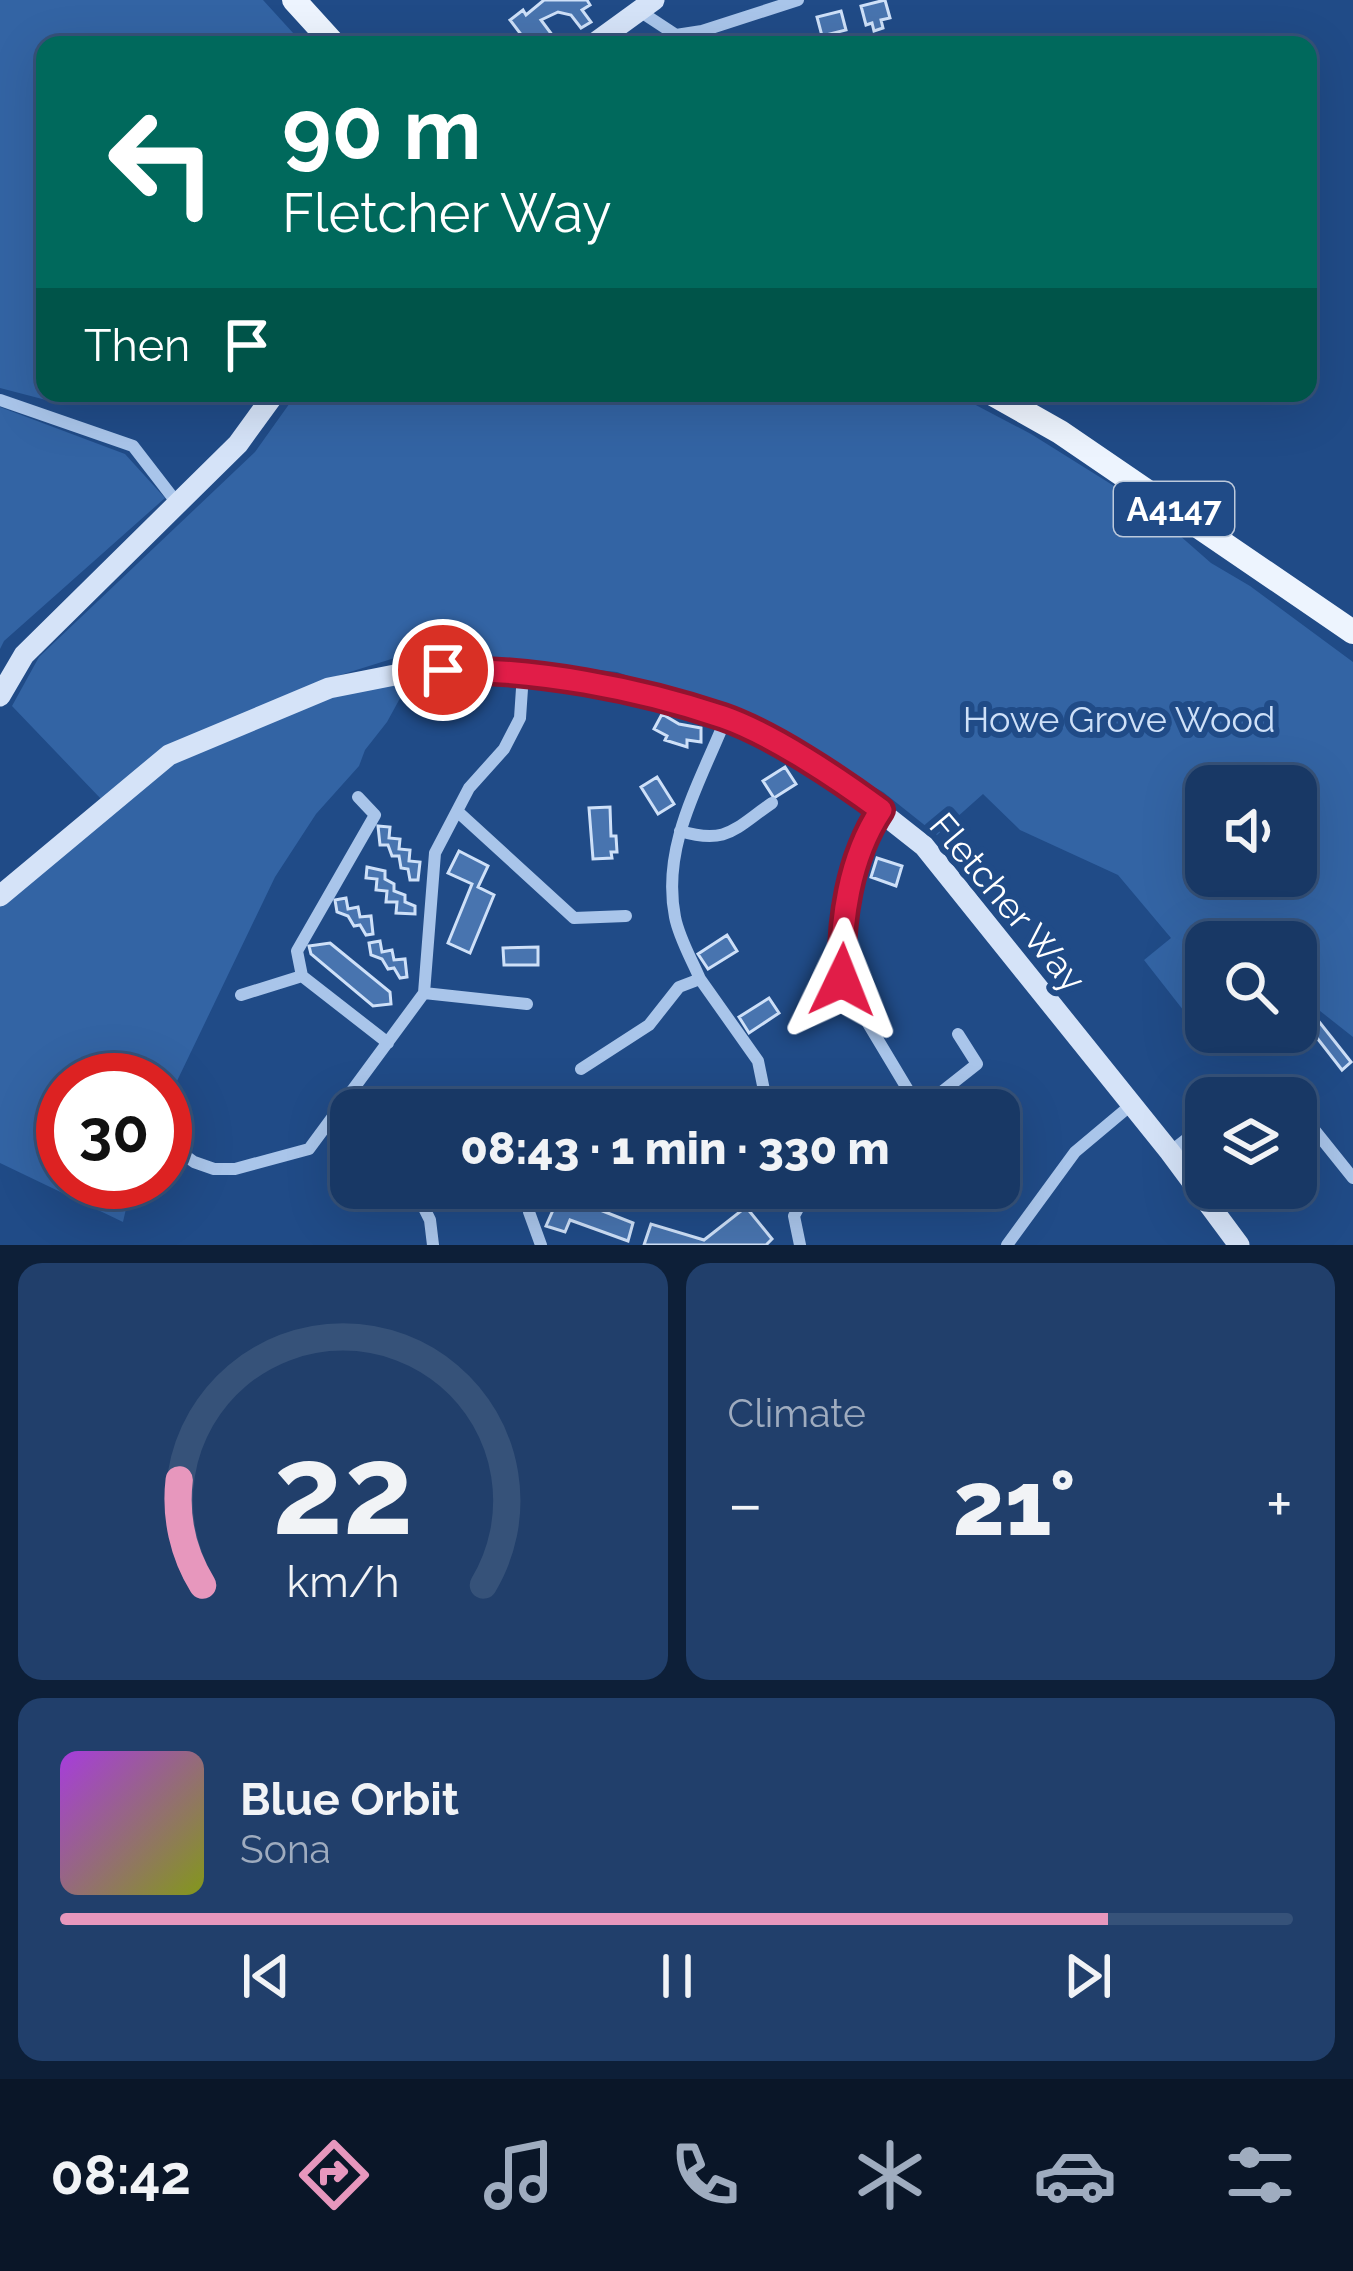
<!DOCTYPE html>
<meta charset="utf-8">
<style>
body{margin:0;font-family:Raleway,sans-serif;background:#213f6b;color:#f1f3f6;height:100vh;display:flex;flex-direction:column;font-size:45px;white-space:nowrap}
*{box-sizing:border-box;margin:0}
p{font-size:39px;color:#9facbf}
.icon{flex:none;width:66px;height:66px;fill:none;stroke:currentColor;stroke-width:2;stroke-linecap:round;stroke-linejoin:round}
.map{position:relative;height:1245px;overflow:hidden}
.drawer{display:flex;flex-direction:column;gap:18px;padding:18px;background:#0d1f38;flex:1}
.drawer>*{flex:none}
.hud{position:absolute;left:36px;top:36px;width:1281px;height:366px;border-radius:24px;box-shadow:0 12px 48px #0002,0 0 0 3px #365279;background:#00695c;color:#fff;overflow:hidden}
.tools{position:absolute;left:1185px;top:765px;display:grid;gap:24px}
.tools a{display:grid;place-items:center;width:132px;height:132px;border-radius:24px;background:#183865;box-shadow:0 12px 48px #0002,0 0 0 3px #365279;font-size:60px}
.speed{position:absolute;left:36px;top:1053px;display:flex;gap:24px;font-size:60px;font-weight:700;text-align:center}
.speed>*{display:grid;place-content:center;width:156px;height:156px;border-radius:50%;background:#183865;box-shadow:0 12px 48px #0002,0 0 0 3px #365279;line-height:1}
.speed .limit{border:18px solid #d22;background:#fff;color:#111}
.pin{position:absolute;display:grid;place-items:center;width:102px;height:102px;color:#fff;margin:-51px;border:6px solid #fff;border-radius:50%;box-shadow:0 3px 12px #0007}
.me{position:absolute;width:132px;margin:-66px;rotate:2deg;stroke-linejoin:round;filter:drop-shadow(0 0 9px #0008)}
.turn{display:flex;align-items:center;gap:42px;height:252px;padding:0 48px;font-size:54px}
.turn .icon{width:156px;height:156px;stroke-width:2.5}
.turn b{display:block;font-size:84px;line-height:102px}
.then{display:flex;align-items:center;height:114px;padding:0 48px;background:#0003;gap:24px;font-size:45px}
.big{font-size:90px;font-weight:800;line-height:1.1}
.drawer .card{flex:1;display:flex;flex-direction:column;justify-content:center;gap:18px;min-width:0;padding:0 42px;border-radius:24px;background:#213f6b}
.drawer .dial{align-items:center;gap:0}
.dial svg{height:312px;overflow:visible;fill:none;stroke:#365279;stroke-width:7;stroke-linecap:round;text-anchor:middle}
.dial text{fill:#f1f3f6;stroke:none}
.song{display:flex;align-items:center;gap:36px}
.cover{width:144px;height:144px;border-radius:18px;background:linear-gradient(135deg,hsl(280 70% 55%),hsl(70 70% 35%))}
.played{height:12px;border-radius:6px;background:linear-gradient(90deg,#e797bd 85%,#365279 85%)}
.keys{display:flex;justify-content:space-around;direction:ltr}
.heat{display:flex;justify-content:space-between;align-items:center;font-size:66px;direction:ltr}
.drawer .tiles{flex:1;display:grid;gap:18px;grid-template-columns:1fr 1fr}
.card:last-child{grid-column:span 2}
.trip{position:absolute;left:330px;top:1089px;width:690px;height:120px;border-radius:24px;background:#183865;box-shadow:0 12px 48px #0002,0 0 0 3px #365279;font-weight:800;line-height:120px;text-align:center}
.menu{display:flex;height:192px;justify-content:space-around;align-items:center;background:#0a1628;color:#9facbf}
.menu .icon{width:84px;height:84px}
.menu .current{color:#e797bd}
.menu b{font-size:54px;color:#f1f3f6}
.map>svg:first-child{display:block}
.green{fill:#3364a4;fill-rule:evenodd}
.building{fill:#4874af;stroke:#cee0f8;stroke-width:3}
.lines{fill:none;stroke-linecap:round;stroke-linejoin:round}
.street{stroke:#a9c5ea;stroke-width:12}
.secondary{stroke:#d5e3f8;stroke-width:21}
.primary{stroke:#edf4fe;stroke-width:24}
.route-casing{stroke:#92132f;stroke-width:30}
.route{stroke:#e11d48;stroke-width:21}
.labels{text-anchor:middle;stroke-width:12;stroke-linejoin:round;paint-order:stroke}
.shield{fill:#204b87;stroke:#bcc9db;stroke-width:3}
.shield-label{font-size:33px;font-weight:bold;fill:#fff}
.park-label{font-size:36px;fill:#cee0f8;stroke:#204b87}
.street-label{font-size:36px;fill:#fff;stroke:#204b87}
</style>
<div class="map">
<svg width="1353" height="1245" viewBox="0 0 1353 1245">
<rect width="100%" height="100%" fill="#204b87"/>
<!-- green -->
<path class="green" d="M0 0H263L304 45H45V393H52L46 400 0 388Z
M297 393H953L1031 434 1146 506 1211 563 1250 586 1353 662V1037L1296 992V942H1206V1022L1198 1029 1144 960 1171 938 1118 875 1020 830 983 794 937 835 883 792 754 721 617 672 417 651 318 682 101 799 12 706 39 657 255 452ZM1206 786H1296V876H1206Z
M0 407 125 454 165 498 4 641 0 649Z
M415 671 387 722 365 750 359 766 316 814 275 877 165 1106V1080H63V1182H132L123 1222 0 1163V896L169 755 329 688Z"/>
<!-- building -->
<path class="building" d="M544 0H587L590 5 582 10 591 22 581 28 571 15 558 12 541 20 556 40 550 45H529L510 20 523 10 526 15Z
M885 0 890 18 881 20 883 28 874 31 872 23 866 25 861 6Z
M841 11 846 30 822 36 817 17Z
M662 714 679 724 701 728V742L687 740V747L665 740 667 736 654 729Z
M785 767 796 784 774 798 763 781Z
M657 777 674 804 658 814 641 787Z
M610 807 611 836H616L617 852H611L612 858 593 859 589 808Z
M378 826 390 827 389 838 400 839 399 849 410 850 409 861 420 862 418 880H410L408 869 401 868 399 856H392L388 845H380Z
M459 851 488 866 478 887 494 895 470 953 448 943 472 884 448 873Z
M877 858 902 866 896 886 871 877Z
M367 867 385 871V879L394 884V891L405 895V902L415 906V914L396 913 397 902H386L387 891 376 890 377 879 366 878Z
M346 898 348 909 358 907 360 917 371 916 373 934 366 935 360 925 354 926 348 916 337 912 335 900Z
M727 935 737 951 708 969 698 954Z
M380 941 382 952 392 950 394 960 405 959 407 977 400 978 394 968 388 969 382 959 371 955 369 943Z
M330 943 390 992 391 1004 373 1006 311 954 309 946Z
M538 947V965H504L503 948Z
M769 998 779 1013 749 1033 739 1017Z
M1309 1009 1351 1062 1342 1070 1300 1016Z
M558 1199 577 1206 580 1202 633 1223 628 1241 570 1220 565 1232 546 1226Z
M746 1207 772 1239 766 1245H644L651 1224 704 1240Z"/>
<g class="lines">
<!-- street -->
<path class="street" d="M638 10 676 35 702 31 798 0
M0 400 133 446 177 503
M358 797 375 815 297 951 302 976 388 1043
M457 811 574 918 626 916
M881 811 861 840 844 923 842 980 920 1110
M680 831C727 845 734 829 772 803
M700 979 758 1061 766 1100 749 1101
M424 993 527 1004
M241 995 302 976
M581 1069 649 1025 679 987 700 979C692 960 679 938 675 917 661 846 700 783 726 718
M347 1097 360 1110
M1241 1098 1263 1081 1278 1085 1289 1098
M1296 1107 1353 1178
M920 1109 977 1064 958 1034
M515 1110H520
M168 1143 194 1162 214 1169H235L309 1149 424 993 435 853 469 788 504 749 520 718 523 674
M1170 1152 1206 1124
M414 1188 430 1220 433 1245
M534 1188 529 1212 541 1245
M800 1245 794 1216 809 1188
M1007 1245 1075 1152 1131 1105"/>
<!-- secondary -->
<path class="secondary" d="M592 45 654 0
M0 696 24 655 238 444 275 393
M0 896 169 755 329 688 415 671 523 674 607 686 726 718 839 779 924 846 1170 1152 1239 1245"/>
<!-- primary -->
<path class="primary" d="M294 0 335 45
M991 393 1060 432 1353 632"/>
</g>
<g class="lines">
<defs>
<path id="route" d="M443 670C535 669 637 688 723 717 772 734 839 779 881 810 849 858 840 922 842 980"/>
</defs>
<!-- route casing -->
<use href="#route" class="route-casing"/>
<!-- route -->
<use href="#route" class="route"/>
</g>
<g class="labels">
<!-- shield labels -->
<rect class="shield" x="1114" y="482" width="120" height="54" rx="9"/>
<g class="shield-label">
<text x="1174" y="521">A4147</text>
</g>
<!-- park labels -->
<g class="park-label">
<text x="1119" y="732">Howe Grove Wood</text>
</g>
<!-- street labels -->
<g class="street-label">
<text transform="translate(1008 902) rotate(50)" y="13">Fletcher Way</text>
</g>
</g>
</svg>
<div class="tools">
<a><svg class="icon" aria-label="sound" viewBox="0 0 24 24"><path d="M4 9h4l5-4v14l-5-4H4zM17 9q2 3 0 6"/></svg></a>
<a><svg class="icon" aria-label="search" viewBox="0 0 24 24"><circle cx="10" cy="10" r="6"/><path d="M15 15l6 6"/></svg></a>
<a><svg class="icon" aria-label="layers" viewBox="0 0 24 24"><path d="M12 4l9 5-9 5-9-5zM3 14l9 5 9-5"/></svg></a>
</div>
<div class="speed"><div class="limit">30</div></div>
<div class="pin" style="left:443px;top:670px;background:#d93025"><svg class="icon" aria-label="arrive" viewBox="0 0 24 24"><path d="M6 21V4h12l-3 4 3 4H6"/></svg></div>
<svg class="me" style="left:842px;top:980px" viewBox="-20 -20 40 40"><path d="M0-17L14 15 0 8-14 15z" fill="#e11d48" stroke="#fff" stroke-width="4"/></svg>
<div class="trip">08:43 · 1 min · 330 m</div>
<div class="hud">
<div class="turn"><svg class="icon" aria-label="left" viewBox="0 0 24 24"><path d="M17 20v-9H6M10 6l-5 5 5 5"/></svg><div><b>90 m</b>Fletcher Way</div></div>
<div class="then">Then<svg class="icon" aria-label="arrive" viewBox="0 0 24 24"><path d="M6 21V4h12l-3 4 3 4H6"/></svg></div>
</div>
</div>
<section class="drawer">
<div class="tiles">
<div class="card dial"><svg viewBox="0 0 100 80">
<path d="M14 69A42 42 0 1 1 86 69"/>
<path d="M14 69A42 42 0 0 1 8 42" stroke="#e797bd"/>
<text x="50" y="56" font-size="32" font-weight="700">22</text>
<text x="50" y="72" font-size="11">km/h</text>
</svg></div>
<div class="card"><p>Climate</p>
<div class="heat"><a>−</a><b class="big">21°</b><a>+</a></div>
</div>
<div class="card">
<div class="song"><i class="cover"></i><div><b>Blue Orbit</b><p>Sona</p></div></div>
<div class="played"></div>
<div class="keys"><svg class="icon" aria-label="previous" viewBox="0 0 24 24"><path d="M18 5L8 12l10 7zM5 5v14"/></svg><svg class="icon" aria-label="pause" viewBox="0 0 24 24"><path d="M8 5v14M16 5v14"/></svg><svg class="icon" aria-label="next" viewBox="0 0 24 24"><path d="M6 5l10 7-10 7zM19 5v14"/></svg></div>
</div>
</div>
</section>
<nav class="menu">
<b>08:42</b>
<svg class="icon current" aria-label="directions" viewBox="0 0 24 24"><path d="M12 3l9 9-9 9-9-9zM9 14v-3h6M13 9l2 2-2 2"/></svg>
<svg class="icon" aria-label="music" viewBox="0 0 24 24"><path d="M9 18V5l10-2v13"/><circle cx="6" cy="18" r="3"/><circle cx="16" cy="16" r="3"/></svg>
<svg class="icon" aria-label="phone" viewBox="0 0 24 24"><path d="M5 4h4l2 5-3 2q2 4 5 5l2-3 5 2v4C11 20 4 13 5 4z"/></svg>
<svg class="icon" aria-label="climate" viewBox="0 0 24 24"><path d="M12 3v18M4 7l16 10M4 17L20 7"/></svg>
<svg class="icon" aria-label="car" viewBox="0 0 24 24"><path d="M5 17H2v-5l4-1 3-4h7l3 4 3 1v5h-3M9 17h6M6 11h13"/><circle cx="7" cy="17" r="2"/><circle cx="17" cy="17" r="2"/></svg>
<svg class="icon" aria-label="filters" viewBox="0 0 24 24"><path d="M4 7h16M4 17h16"/><circle cx="9" cy="7" r="2"/><circle cx="15" cy="17" r="2"/></svg>
</nav>
